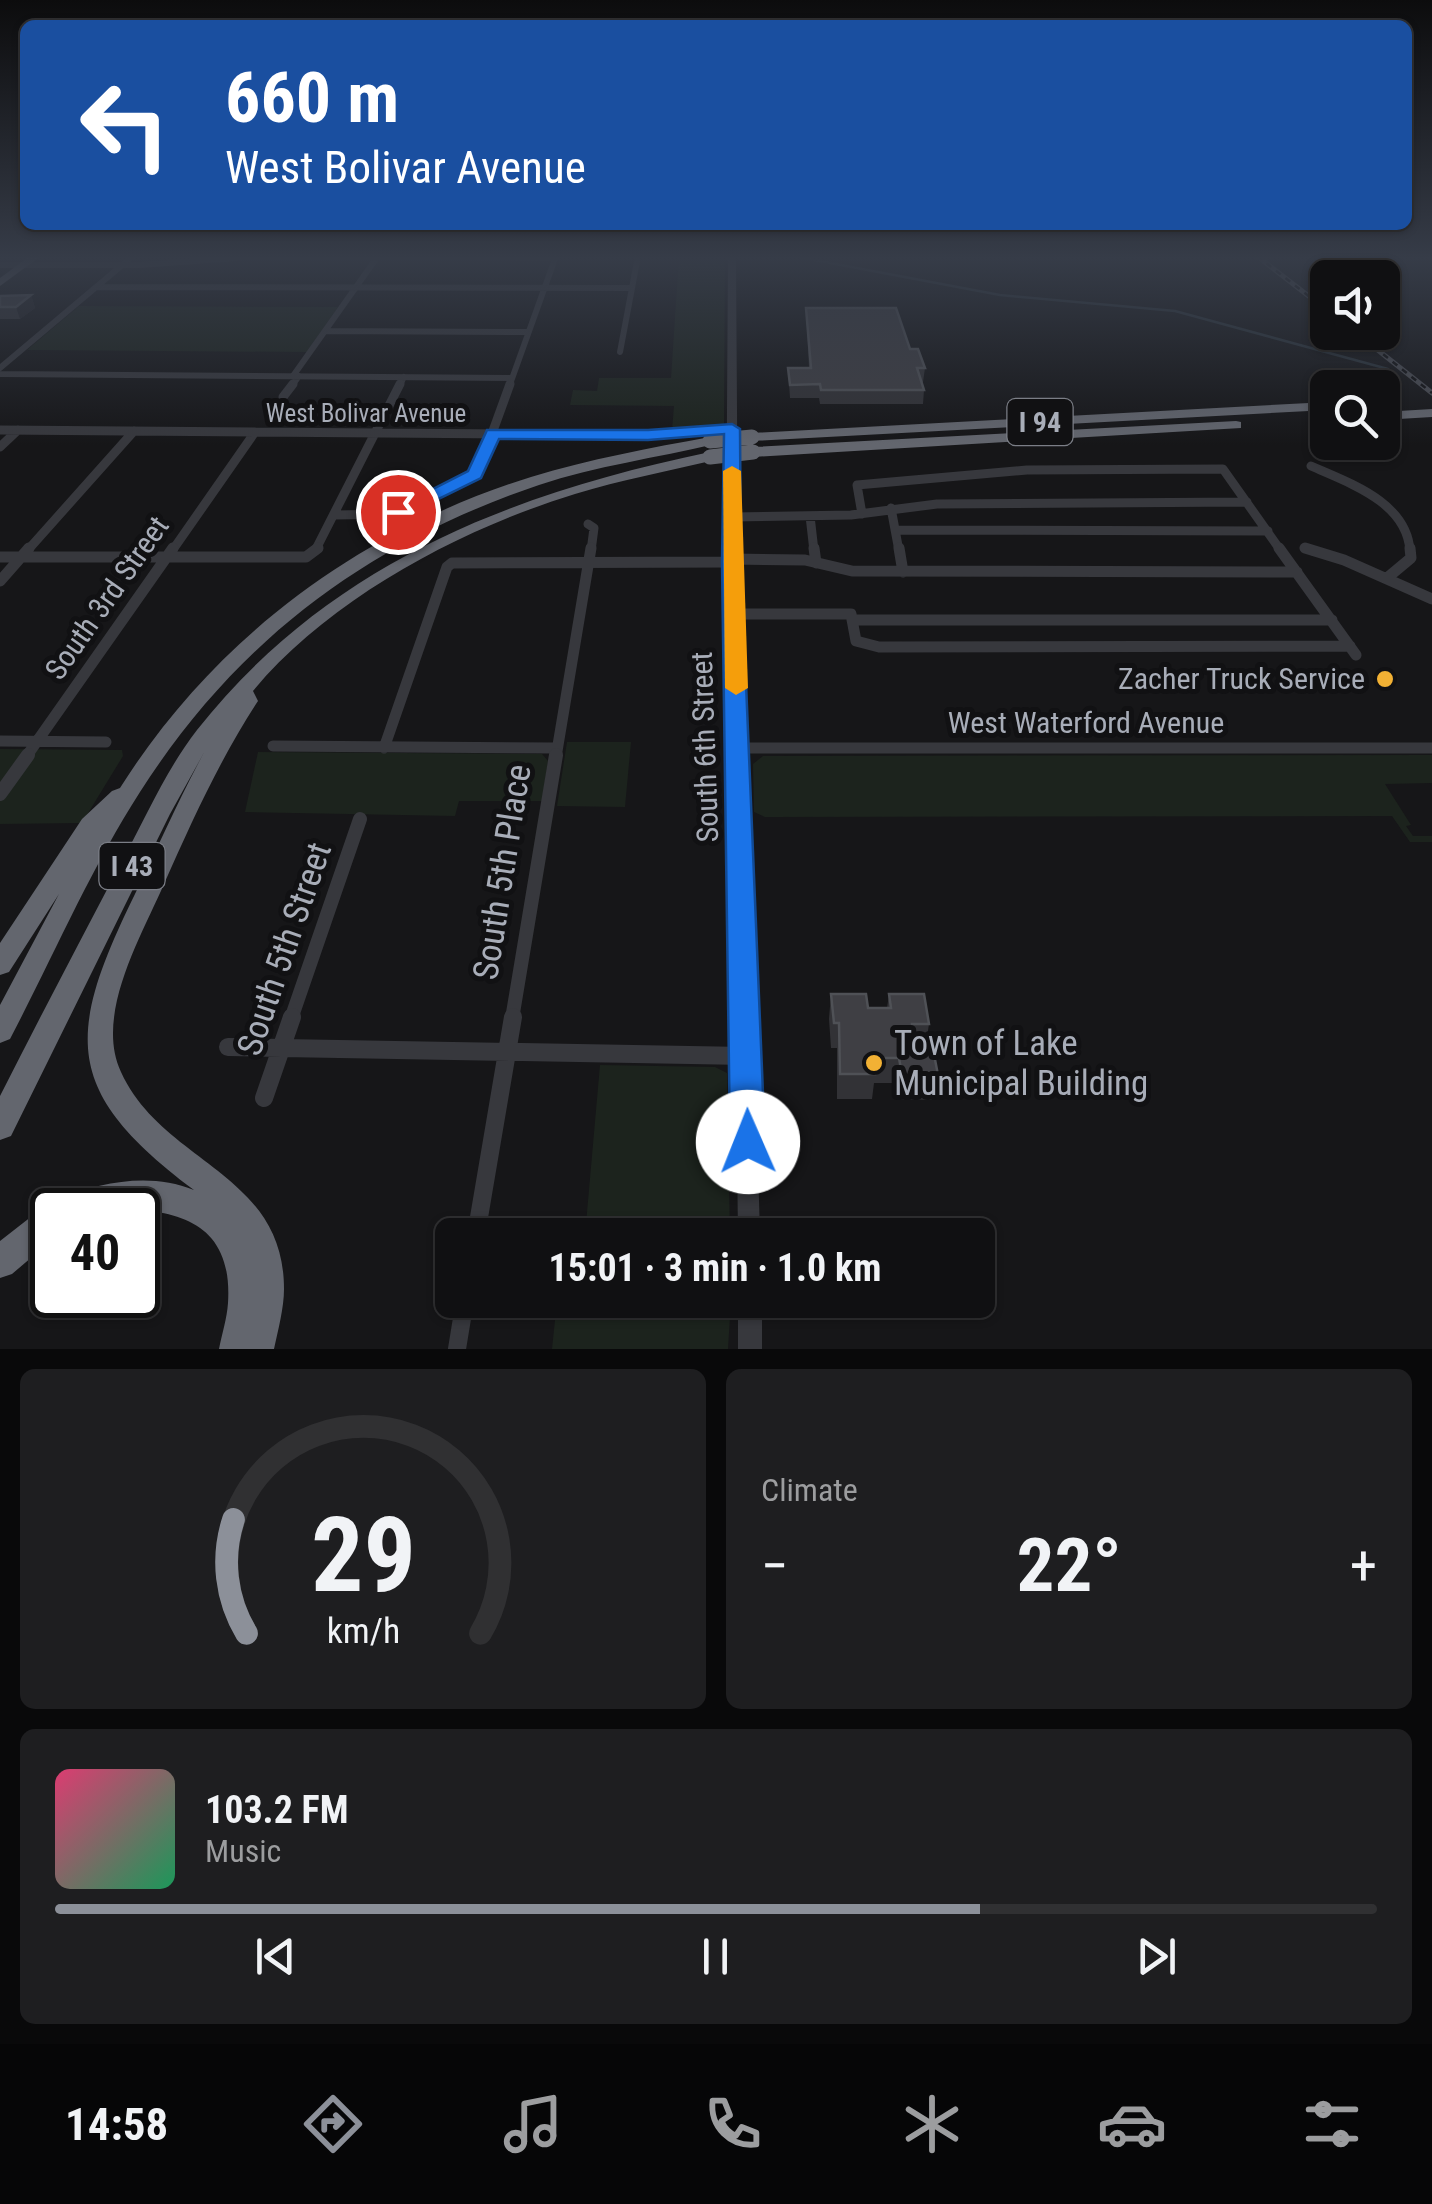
<!DOCTYPE html>
<meta charset="utf-8">
<style>
body{margin:0;font-family:"Roboto Condensed",sans-serif;background:#1e1e20;color:#f1f3f6;height:100vh;display:flex;flex-direction:column;font-size:38px;white-space:nowrap}
*{box-sizing:border-box;margin:0}
p{font-size:32px;color:#9c9d9f}
.icon{flex:none;width:55px;height:55px;fill:none;stroke:currentColor;stroke-width:2;stroke-linecap:round;stroke-linejoin:round}
.map{position:relative;height:1349px;overflow:hidden}
.drawer{display:flex;flex-direction:column;gap:20px;padding:20px;background:#09090a;flex:1}
.drawer>*{flex:none}
.top-card{position:absolute;left:20px;top:20px;width:1392px;height:210px;border-radius:15px;box-shadow:0 2px 8px #0004,0 0 0 2px #303032;background:#1a4fa0;color:#fff;overflow:hidden}
.buttons{position:absolute;left:1310px;top:260px;display:grid;gap:20px}
.buttons a{display:grid;place-items:center;width:90px;height:90px;border-radius:15px;background:#101012;box-shadow:0 2px 8px #0004,0 0 0 2px #303032;font-size:50px}
.speed{position:absolute;left:30px;top:1188px;display:flex;gap:20px;font-size:50px;font-weight:700;text-align:center}
.speed>*{display:grid;place-content:center;width:130px;height:130px;border-radius:50%;background:#101012;box-shadow:0 2px 8px #0004,0 0 0 2px #303032;line-height:1}
.speed .limit{border:5px solid #111;border-radius:15px;background:#fff;color:#111}
.pin{position:absolute;display:grid;place-items:center;width:85px;height:85px;color:#fff;margin:-42px;border:5px solid #fff;border-radius:50%;box-shadow:0 2px 10px #0007}
.me{position:absolute;width:110px;margin:-55px;rotate:359deg;stroke-linejoin:round;filter:drop-shadow(0 0 8px #0008)}
.turn{display:flex;align-items:center;gap:35px;height:210px;padding:0 40px;font-size:45px}
.turn .icon{width:130px;height:130px;stroke-width:2.5}
.turn b{display:block;font-size:70px;line-height:85px}
.big{font-size:75px;font-weight:700;line-height:1.1}
.drawer .widget{flex:1;display:flex;flex-direction:column;justify-content:center;gap:15px;min-width:0;padding:0 35px;border-radius:15px;background:#1e1e20}
.drawer .dial{align-items:center;gap:0}
.dial svg{height:260px;overflow:visible;fill:none;stroke:#303032;stroke-width:7;stroke-linecap:round;text-anchor:middle}
.dial text{fill:#f1f3f6;stroke:none}
.song{display:flex;align-items:center;gap:30px}
.cover{width:120px;height:120px;border-radius:15px;background:linear-gradient(135deg,hsl(340 70% 55%),hsl(150 70% 35%))}
.played{height:10px;border-radius:5px;background:linear-gradient(90deg,#8c9099 70%,#303032 70%)}
.keys{display:flex;justify-content:space-around;direction:ltr}
.heat{display:flex;justify-content:space-between;align-items:center;font-size:55px;direction:ltr}
.drawer .tiles{flex:1;display:grid;gap:20px;grid-template-columns:1fr 1fr}
.widget:last-child{grid-column:span 2}
.trip{position:absolute;left:435px;top:1218px;width:560px;height:100px;border-radius:15px;background:#101012;box-shadow:0 2px 8px #0004,0 0 0 2px #303032;font-weight:700;line-height:100px;text-align:center}
.dock{display:flex;height:160px;justify-content:space-around;align-items:center;background:#060607;color:#9c9d9f}
.dock .icon{width:70px;height:70px}
.dock .on{color:#8c9099}
.dock b{font-size:45px;color:#f1f3f6}
.map>svg:first-child{display:block}
.green{fill:#1c231d}
.lines{fill:none;stroke-linecap:round;stroke-linejoin:round}
.stream{stroke:#2c353c;stroke-width:2.5}
.minor-far4{stroke:#37383d;stroke-width:6}
.minor-far3{stroke:#37383d;stroke-width:9}
.minor-far2{stroke:#37383d;stroke-width:11}
.minor-far1{stroke:#37383d;stroke-width:14}
.minor{stroke:#37383d;stroke-width:18}
.tertiary{fill:#37383d;fill-rule:evenodd}
.primary{fill:#53555c;fill-rule:evenodd}
.motorway{fill:#63666e;fill-rule:evenodd}
.rail-casing{stroke:#4a4c52;stroke-width:5}
.rail{stroke:#111113;stroke-width:2.5;stroke-dasharray:6;stroke-linecap:butt}
.motorway-bridge{stroke:#63666e;stroke-width:15}
.wall{fill:#323236}
.shaded-wall{fill:#212124}
.building{fill:#3f3f44;stroke:#4f5156;stroke-width:2.5}
.route{fill:#1a73e8;stroke:#114b97;stroke-width:2.5}
.slow{fill:#f59e0b}
.poi-dot{fill:#f2b134;stroke:#111113;stroke-width:4}
.labels{text-anchor:middle;stroke-width:10;stroke-linejoin:round;paint-order:stroke}
.far-street-label{font-size:25px;fill:#a8adb8;stroke:#111113}
.shield{fill:#111113;stroke:#7b7e86;stroke-width:2.5}
.shield-label{font-size:28px;font-weight:bold;fill:#a8adb8}
.street-label{font-size:30px;fill:#a8adb8;stroke:#111113}
.poi-label{font-size:30px;fill:#a8adb8;stroke:#111113;text-anchor:end}
.near-street-label{font-size:35px;fill:#a8adb8;stroke:#111113}
.near-poi-label{font-size:35px;fill:#a8adb8;stroke:#111113;text-anchor:start}
</style>
<div class="map">
<svg width="1432" height="1349" viewBox="0 0 1432 1349">
<rect width="100%" height="100%" fill="#161618"/>
<!-- green -->
<path class="green" d="M679 256H725L724 425 672 430 674 406 570 405 573 390 597 391 599 378H671Z
M79 306 338 307 307 352 27 350Z
M567 742H631L625 807 557 806Z
M0 749 122 750 123 756 82 823 0 824Z
M258 752 542 754 548 761 542 801H459L455 816 245 812Z
M1432 755V783L1385 784 1411 825 1406 826 1413 836H1432V842H1410L1392 816 765 817 754 812 753 764 763 756Z
M600 1065 715 1067 727 1073 730 1235H585Z
M731 1300 728 1349H552L557 1301Z"/>
<g class="lines">
<!-- stream -->
<path class="stream" d="M793 256 1000 295 1175 311 1388 369"/>
<!-- minor-far4 -->
<path class="minor-far4" d="M0 265H140L250 257 556 258
M97 287 631 288
M326 331 528 332
M620 352 638 256
M0 368 133 256
M0 374 512 378
M293 376 378 256
M291 387 299 376
M399 387 404 377
M509 387 556 256"/>
<!-- minor-far3 -->
<path class="minor-far3" d="M283 397 293 384
M0 430 647 435 732 429
M0 447 18 430
M1311 466C1349 483 1407 502 1410 551
M891 508 899 551
M862 514 857 485 1027 470 1223 469 1281 551
M335 515 393 514 478 472 510 384
M810 516 814 551
M732 517 851 515 937 504 1247 502
M588 524 594 528 591 551
M895 530 1268 531
M1305 548 1313 551
M27 551 134 431
M172 551 255 432
M315 551 400 384"/>
<!-- minor-far2 -->
<path class="minor-far2" d="M814 548 816 563
M899 548 903 572
M1279 548 1356 655
M1305 548 1344 560 1432 599
M0 557H306L318 548
M732 559 805 560 852 571 1297 572
M1387 578 1411 558 1410 548
M0 581 29 548
M733 614H851L856 641 879 647 1350 646
M852 620H1332
M0 741 106 742
M273 746 556 748
M384 748 447 567 452 563 732 562
M739 748H1432
M26 757 173 548
M556 757 591 548"/>
<!-- minor-far1 -->
<path class="minor-far1" d="M0 794 28 755
M291 1019 360 819
M512 1019 556 755"/>
<!-- minor -->
<path class="minor" d="M228 1047 746 1056
M264 1098 292 1017
M476 1235 513 1017
M457 1349 465 1300"/>
<!-- tertiary -->
<path class="tertiary" d="M728 256H736L738 562 746 748 760 1235H738L732 748 726 562Z
M1426 256H1432V260Z
M738 1300H762V1349H738Z"/>
<!-- primary -->
<path class="primary" d="M30 256H41L0 286V278Z"/>
<!-- motorway -->
<path class="motorway" d="M1328 402V410L752 441 745 437 752 433Z
M1432 409V417L1382 420V412Z
M1236 421 1241 422V428L753 457 745 452 753 447Z
M710 437 717 441 715 444C656 458 596 466 539 485 368 543 238 639 140 792 90 870 53 957 10 1039L0 1043V1005L59 894 9 972 0 975V943L82 819 112 791 120 788C215 637 361 530 531 477 590 459 650 448 710 437Z
M710 452 715 454V460C668 471 621 480 575 494 461 529 330 598 253 691L258 701C220 759 192 821 164 884 142 935 94 1015 121 1072 163 1164 284 1172 284 1289 284 1308 278 1330 274 1349H219C222 1334 227 1318 228 1303 235 1192 128 1210 52 1210V1240L12 1274 0 1278V1241L41 1209 55 1206 58 1199C101 1182 150 1172 194 1190 62 1091 66 1035 135 894 159 845 180 796 206 749L170 814 11 1136 0 1140V1096C40 1017 81 939 122 861 146 817 166 770 197 730 328 564 509 494 710 452Z"/>
<defs>
<path id="rail" d="M1257 256 1328 311
M1355 332 1432 393"/>
</defs>
<!-- rail casing -->
<use href="#rail" class="rail-casing"/>
<!-- rail -->
<use href="#rail" class="rail"/>
<!-- motorway-bridge -->
<path class="motorway-bridge" d="M710 441 752 437
M710 457 753 452"/>
</g>
<!-- wall -->
<path class="wall" d="M31 295 35 308 20 319H0V296Z
M806 308 910 349 925 368 923 382H922L924 390 923 404H820L819 398H790L788 368H809Z
M831 994 868 1008H887L889 994 929 1024 926 1044 938 1075 933 1100 898 1099 896 1083H874L872 1099H837V1048H831L829 1019Z"/>
<!-- shaded-wall -->
<path class="shaded-wall" d="M31 295 35 308 20 319 16 307Z"/>
<!-- building -->
<path class="building" d="M31 295 16 307H0V296Z
M806 308H896L910 349H918L925 368H917L924 390H821L820 384 790 385 788 368H811Z
M831 994H866L868 1008H891L889 994H924L929 1024H912L915 1044H932L938 1075H902L899 1058H873L875 1074H840L839 1023H834Z"/>
<!-- sky -->
<linearGradient id="sky" x2="0" y2="1"><stop stop-color="#0c0c0d"/><stop offset="0.58" stop-color="#363c48"/><stop offset="1" stop-color="#363c48" stop-opacity="0"/></linearGradient>
<rect width="1432" height="445" fill="url(#sky)"/>
<!-- route -->
<path class="route" d="M732 424 740 429 741 562 765 1142 760 1153 748 1157 735 1153 730 1142 722 562 724 434 648 440 499 439 481 478 404 516H391L388 512 468 471 487 430H648Z"/>
<!-- slow -->
<path class="slow" d="M732 466 741 471 748 688 736 695 725 688 723 471Z"/>
<!-- markers -->
<g class="poi-dot">
<circle cx="1385" cy="679" r="10"/>
<circle cx="874" cy="1063" r="10"/>
</g>
<g class="labels">
<!-- far-street labels -->
<g class="far-street-label">
<text x="366" y="422">West Bolivar Avenue</text>
</g>
<!-- shield labels -->
<g class="shield">
<rect x="1007.5" y="399" width="65" height="46" rx="8"/>
<rect x="99.5" y="843" width="65" height="46" rx="8"/>
</g>
<g class="shield-label">
<text x="1040" y="432">I 94</text>
<text x="132" y="876">I 43</text>
</g>
<!-- street labels -->
<g class="street-label">
<text transform="translate(107 598) rotate(-55)" y="10">South 3rd Street</text>
<text x="1086" y="733">West Waterford Avenue</text>
<text transform="translate(705 747) rotate(-92)" y="10">South 6th Street</text>
</g>
<!-- poi labels -->
<g class="poi-label">
<text x="1365" y="689">Zacher Truck Service</text>
</g>
<!-- near-street labels -->
<g class="near-street-label">
<text transform="translate(502 872) rotate(-81)" y="12">South 5th Place</text>
<text transform="translate(284 949) rotate(-71)" y="12">South 5th Street</text>
</g>
<!-- near-poi labels -->
<g class="near-poi-label">
<text x="894" y="1055">Town of Lake<tspan x="894" dy="40">Municipal Building</tspan></text>
</g>
</g>
</svg>
<div class="buttons">
<a><svg class="icon" aria-label="sound" viewBox="0 0 24 24"><path d="M4 9h4l5-4v14l-5-4H4zM17 9q2 3 0 6"/></svg></a>
<a><svg class="icon" aria-label="search" viewBox="0 0 24 24"><circle cx="10" cy="10" r="6"/><path d="M15 15l6 6"/></svg></a>
</div>
<div class="speed"><div class="limit">40</div></div>
<div class="pin" style="left:398px;top:512px;background:#d93025"><svg class="icon" aria-label="arrive" viewBox="0 0 24 24"><path d="M6 21V4h12l-3 4 3 4H6"/></svg></div>
<svg class="me" style="left:748px;top:1142px" viewBox="-20 -20 40 40"><circle r="19" fill="#fff"/><path d="M0-13L10 11 0 6-10 11z" fill="#1a73e8"/></svg>
<div class="trip">15:01 · 3 min · 1.0 km</div>
<div class="top-card">
<div class="turn"><svg class="icon" aria-label="left" viewBox="0 0 24 24"><path d="M17 20v-9H6M10 6l-5 5 5 5"/></svg><div><b>660 m</b>West Bolivar Avenue</div></div>
</div>
</div>
<section class="drawer">
<div class="tiles">
<div class="widget dial"><svg viewBox="0 0 100 80">
<path d="M14 69A42 42 0 1 1 86 69"/>
<path d="M14 69A42 42 0 0 1 10 34" stroke="#8c9099"/>
<text x="50" y="56" font-size="32" font-weight="700">29</text>
<text x="50" y="72" font-size="11">km/h</text>
</svg></div>
<div class="widget"><p>Climate</p>
<div class="heat"><a>−</a><b class="big">22°</b><a>+</a></div>
</div>
<div class="widget">
<div class="song"><i class="cover"></i><div><b>103.2 FM</b><p>Music</p></div></div>
<div class="played"></div>
<div class="keys"><svg class="icon" aria-label="previous" viewBox="0 0 24 24"><path d="M18 5L8 12l10 7zM5 5v14"/></svg><svg class="icon" aria-label="pause" viewBox="0 0 24 24"><path d="M8 5v14M16 5v14"/></svg><svg class="icon" aria-label="next" viewBox="0 0 24 24"><path d="M6 5l10 7-10 7zM19 5v14"/></svg></div>
</div>
</div>
</section>
<nav class="dock">
<b>14:58</b>
<svg class="icon on" aria-label="directions" viewBox="0 0 24 24"><path d="M12 3l9 9-9 9-9-9zM9 14v-3h6M13 9l2 2-2 2"/></svg>
<svg class="icon" aria-label="music" viewBox="0 0 24 24"><path d="M9 18V5l10-2v13"/><circle cx="6" cy="18" r="3"/><circle cx="16" cy="16" r="3"/></svg>
<svg class="icon" aria-label="phone" viewBox="0 0 24 24"><path d="M5 4h4l2 5-3 2q2 4 5 5l2-3 5 2v4C11 20 4 13 5 4z"/></svg>
<svg class="icon" aria-label="climate" viewBox="0 0 24 24"><path d="M12 3v18M4 7l16 10M4 17L20 7"/></svg>
<svg class="icon" aria-label="car" viewBox="0 0 24 24"><path d="M5 17H2v-5l4-1 3-4h7l3 4 3 1v5h-3M9 17h6M6 11h13"/><circle cx="7" cy="17" r="2"/><circle cx="17" cy="17" r="2"/></svg>
<svg class="icon" aria-label="filters" viewBox="0 0 24 24"><path d="M4 7h16M4 17h16"/><circle cx="9" cy="7" r="2"/><circle cx="15" cy="17" r="2"/></svg>
</nav>
